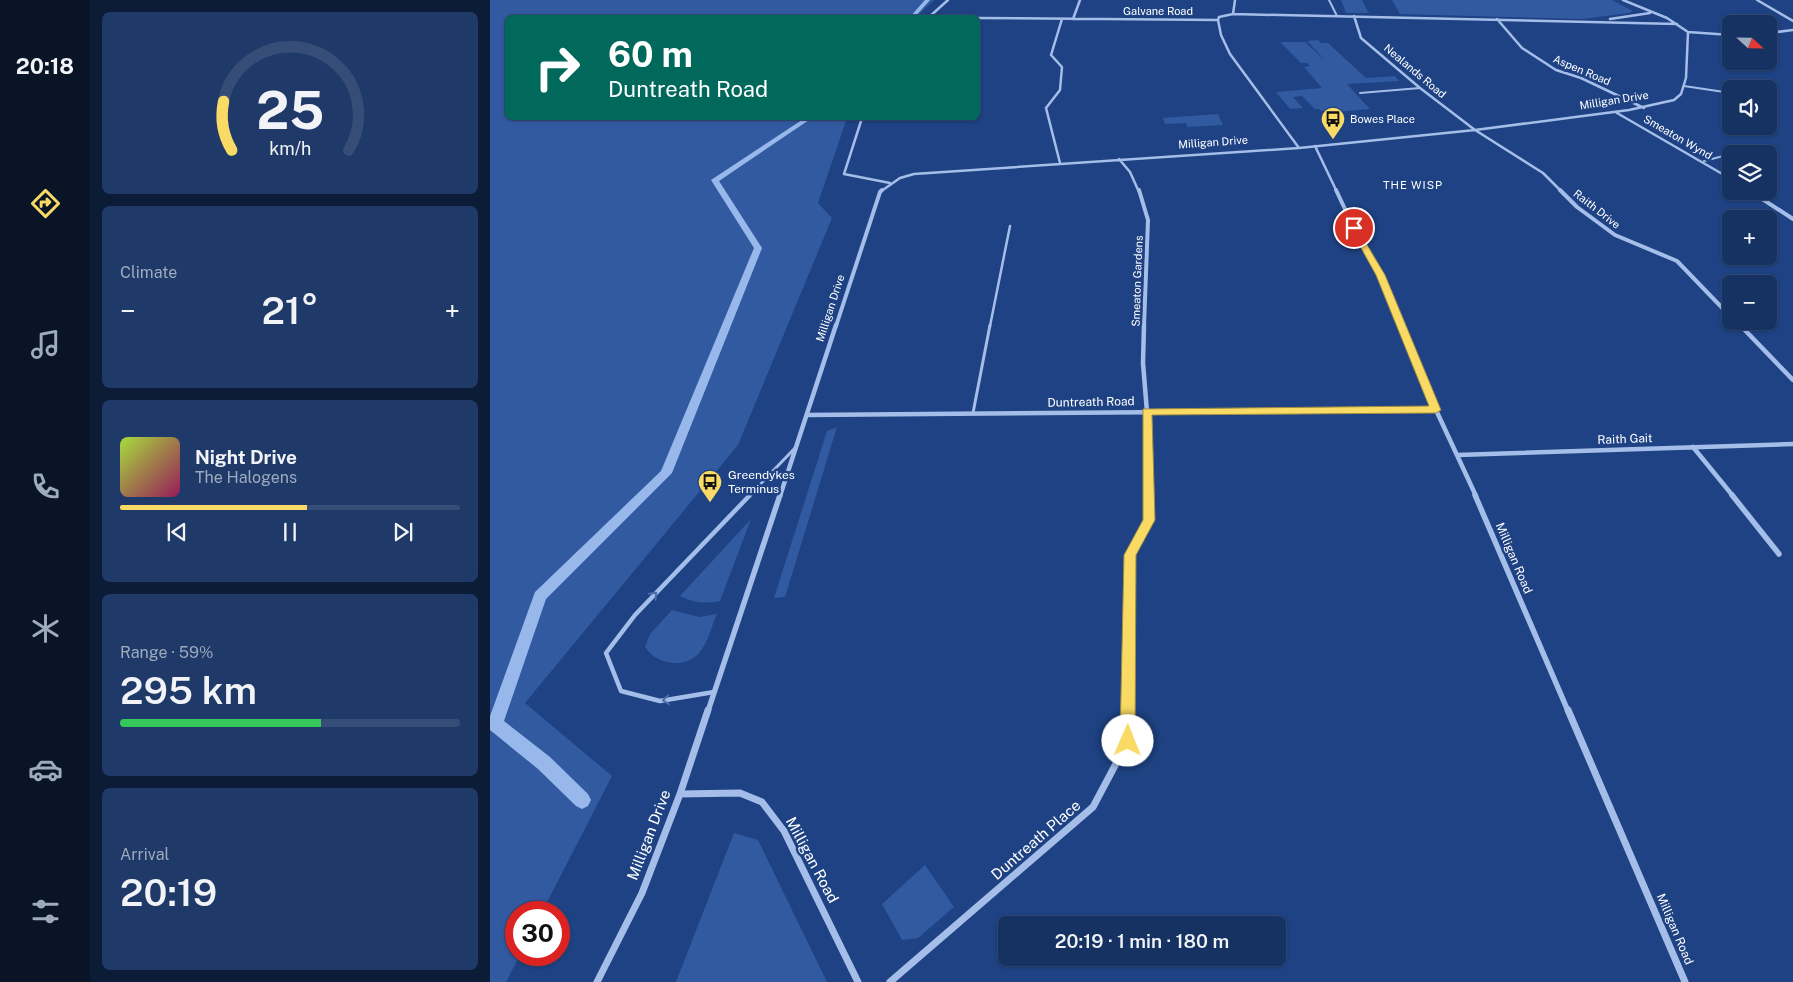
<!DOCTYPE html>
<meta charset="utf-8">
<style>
body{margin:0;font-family:"Public Sans",sans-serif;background:#1f3a68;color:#f1f3f6;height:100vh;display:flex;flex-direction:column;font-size:19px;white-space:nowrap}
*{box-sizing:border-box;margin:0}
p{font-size:16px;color:#9eaabe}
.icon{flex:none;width:28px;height:28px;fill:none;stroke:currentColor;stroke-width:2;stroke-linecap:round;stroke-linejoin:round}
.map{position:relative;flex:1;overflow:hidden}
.sheet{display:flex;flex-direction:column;gap:12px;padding:12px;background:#0c1c36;width:400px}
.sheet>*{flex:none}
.banner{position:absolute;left:15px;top:15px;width:475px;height:105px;border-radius:8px;box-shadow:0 1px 4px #0004,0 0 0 1px #354d77;background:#00695c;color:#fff;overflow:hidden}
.needle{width:32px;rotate:112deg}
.tools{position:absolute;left:1232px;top:15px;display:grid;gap:10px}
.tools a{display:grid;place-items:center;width:55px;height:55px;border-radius:8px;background:#163262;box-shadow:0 1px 4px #0004,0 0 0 1px #354d77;font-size:25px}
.speed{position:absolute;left:15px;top:901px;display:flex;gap:10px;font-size:25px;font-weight:700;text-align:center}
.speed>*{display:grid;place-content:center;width:65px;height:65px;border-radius:50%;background:#163262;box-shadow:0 1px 4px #0004,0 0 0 1px #354d77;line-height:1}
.speed .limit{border:8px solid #d22;background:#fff;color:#111}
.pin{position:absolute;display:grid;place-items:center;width:42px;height:42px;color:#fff;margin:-21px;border:2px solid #fff;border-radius:50%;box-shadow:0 1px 5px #0007}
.me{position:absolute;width:55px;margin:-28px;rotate:1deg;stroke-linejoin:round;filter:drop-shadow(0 0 4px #0008)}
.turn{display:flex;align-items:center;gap:18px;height:105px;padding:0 20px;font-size:22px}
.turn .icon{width:65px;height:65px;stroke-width:2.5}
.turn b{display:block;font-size:35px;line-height:42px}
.big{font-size:38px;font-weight:600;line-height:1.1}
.sheet .widget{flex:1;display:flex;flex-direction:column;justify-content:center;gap:8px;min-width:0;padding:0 18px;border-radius:8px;background:#1f3a68}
.sheet .dial{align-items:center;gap:0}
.dial svg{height:130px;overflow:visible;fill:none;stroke:#354d77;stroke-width:7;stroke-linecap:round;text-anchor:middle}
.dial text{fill:#f1f3f6;stroke:none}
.song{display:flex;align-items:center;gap:15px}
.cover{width:60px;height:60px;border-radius:8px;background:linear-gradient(135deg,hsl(80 70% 55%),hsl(330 70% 35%))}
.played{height:5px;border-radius:2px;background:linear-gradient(90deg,#f8da64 55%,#354d77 55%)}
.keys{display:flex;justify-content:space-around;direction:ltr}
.heat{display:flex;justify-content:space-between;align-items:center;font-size:28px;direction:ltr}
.charge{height:8px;border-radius:4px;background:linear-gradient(90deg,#34c759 59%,#354d77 0)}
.trip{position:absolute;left:508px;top:916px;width:288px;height:50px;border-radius:8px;background:#163262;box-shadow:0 1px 4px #0004,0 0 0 1px #354d77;font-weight:600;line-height:50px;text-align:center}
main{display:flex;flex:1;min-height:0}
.tab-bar{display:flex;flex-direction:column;width:90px;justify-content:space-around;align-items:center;background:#091427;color:#9eaabe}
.tab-bar .icon{width:35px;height:35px}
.tab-bar .current{color:#f8da64}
.tab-bar b{font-size:22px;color:#f1f3f6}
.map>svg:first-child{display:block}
.green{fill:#325aa1}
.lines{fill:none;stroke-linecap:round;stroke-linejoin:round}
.stream{fill:#98b8eb;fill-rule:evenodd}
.service-far3{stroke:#a5bee9;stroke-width:2}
.service-far2{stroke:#a5bee9;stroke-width:2.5}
.service-far1{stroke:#a5bee9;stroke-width:3}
.service{stroke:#a5bee9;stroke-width:4.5}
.minor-far4{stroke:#a5bee9;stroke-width:2.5}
.minor-far3{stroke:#a5bee9;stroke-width:4}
.minor-far2{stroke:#a5bee9;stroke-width:4.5}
.minor-far1{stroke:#a5bee9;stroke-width:5.5}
.minor{stroke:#a5bee9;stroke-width:7}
.oneway{stroke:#4d6da7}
.route{fill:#f8da64;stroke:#a18e41}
.labels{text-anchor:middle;stroke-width:5;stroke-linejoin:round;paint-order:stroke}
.far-street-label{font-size:11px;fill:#fff;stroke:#1e4283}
.far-poi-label{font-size:11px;fill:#fff;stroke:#1e4283;text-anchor:start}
.far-neighbourhood-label{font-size:11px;letter-spacing:1px;fill:#fff;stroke:#1e4283}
.street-label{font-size:12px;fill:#fff;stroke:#1e4283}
.poi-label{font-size:12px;fill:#fff;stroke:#1e4283;text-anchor:start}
.near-street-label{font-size:15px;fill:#fff;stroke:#1e4283}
</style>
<main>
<nav class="tab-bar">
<b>20:18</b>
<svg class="icon current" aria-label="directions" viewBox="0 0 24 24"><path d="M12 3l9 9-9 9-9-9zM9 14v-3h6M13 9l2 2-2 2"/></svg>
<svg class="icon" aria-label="music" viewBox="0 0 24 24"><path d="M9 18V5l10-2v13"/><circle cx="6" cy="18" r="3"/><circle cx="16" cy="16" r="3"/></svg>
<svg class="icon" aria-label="phone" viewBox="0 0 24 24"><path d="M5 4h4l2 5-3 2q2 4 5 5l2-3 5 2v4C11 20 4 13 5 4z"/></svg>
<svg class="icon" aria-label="climate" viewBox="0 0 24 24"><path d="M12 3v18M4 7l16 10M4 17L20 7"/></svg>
<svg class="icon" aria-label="car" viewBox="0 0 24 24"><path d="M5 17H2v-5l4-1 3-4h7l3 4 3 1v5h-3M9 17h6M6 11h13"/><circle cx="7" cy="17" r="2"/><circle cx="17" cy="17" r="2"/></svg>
<svg class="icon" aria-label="filters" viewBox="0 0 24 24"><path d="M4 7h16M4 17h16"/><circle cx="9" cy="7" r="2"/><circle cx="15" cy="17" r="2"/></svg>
</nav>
<section class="sheet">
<div class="widget dial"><svg viewBox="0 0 100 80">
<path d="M14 69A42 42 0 1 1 86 69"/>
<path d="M14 69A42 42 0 0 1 9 39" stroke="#f8da64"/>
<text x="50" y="56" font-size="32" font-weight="700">25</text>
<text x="50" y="72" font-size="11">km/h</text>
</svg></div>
<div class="widget"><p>Climate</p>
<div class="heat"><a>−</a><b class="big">21°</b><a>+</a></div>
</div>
<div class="widget">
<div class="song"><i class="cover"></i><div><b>Night Drive</b><p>The Halogens</p></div></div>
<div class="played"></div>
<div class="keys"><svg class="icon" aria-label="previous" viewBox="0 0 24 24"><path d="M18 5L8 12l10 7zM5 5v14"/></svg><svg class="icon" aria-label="pause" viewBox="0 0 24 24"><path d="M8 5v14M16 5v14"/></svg><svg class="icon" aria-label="next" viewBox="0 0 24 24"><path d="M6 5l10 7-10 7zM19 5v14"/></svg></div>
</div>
<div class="widget"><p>Range · 59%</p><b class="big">295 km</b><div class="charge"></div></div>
<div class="widget"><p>Arrival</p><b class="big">20:19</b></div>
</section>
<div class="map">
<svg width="1303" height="982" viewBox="0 0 1303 982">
<rect width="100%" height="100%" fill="#1e4283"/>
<!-- green -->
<path class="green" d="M0 0H444L425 18H18V118H357L328 203 342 218 248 445 35 703 122 776 52 912H26V955H30L16 982H0Z
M851 0H872L878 12 881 13H856Z
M902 0H1122L1143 11 1139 13 1092 19 910 14Z
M828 40 831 43H838L876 78 905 76 909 81 857 84 880 109 845 112 843 110 831 111 829 109H825L812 96 803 97 813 108 800 109 786 92 832 88 814 67 820 66 817 63H811L790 42H815L836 61 817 41Z
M728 114 733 125 697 127 696 123 675 124 673 118Z
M347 427 295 597 284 598 337 431Z
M261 519 230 601C215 604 204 603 190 596Z
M182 610 209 617 227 614C221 627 218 643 209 653 194 670 166 664 155 647L160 634Z
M244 833 268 840 337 982H186Z
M435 865 464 907 428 938 412 940 392 904Z"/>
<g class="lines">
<!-- stream -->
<path class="stream" d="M435 0H440L424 18H419Z
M315 118H322L229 181 272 248 182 473 56 599 14 721 60 757 98 794 101 800 98 806 92 809 86 806 48 769 0 730V716L45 592 171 471 264 248 221 180Z"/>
<!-- service-far3 -->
<path class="service-far3" d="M839 0 847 16
M1194 86 1241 93
M870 93 930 88
M1244 154 1262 149
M1214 161 1241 154"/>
<!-- service-far2 -->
<path class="service-far2" d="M500 326 520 226"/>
<!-- service-far1 -->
<path class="service-far1" d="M483 413 500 325
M259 496 305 448"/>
<!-- service -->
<path class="service" d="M224 692 170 701 131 691 116 653 145 615 260 495"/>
<!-- minor-far4 -->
<path class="minor-far4" d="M1267 0 1303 21
M743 14 745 0
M864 16 871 38 930 88 985 130 1053 173 1072 192
M438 18 458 0
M488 18 728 20
M583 19 590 0
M1007 19 1032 48 1066 70 1091 78 1154 108
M1120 19 1160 13
M728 20 729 17 743 14 1187 24
M728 20 731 35 740 54 809 148
M1198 32 1241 35
M1279 33 1303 30
M1127 113 1241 179
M372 118 354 174 400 183
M825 146 847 192
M629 159 640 172 649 192
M570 163 556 108 570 90 572 67 561 55 572 19
M390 192 410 178 424 174 809 148 985 130 1139 110 1184 100 1191 94 1196 78 1198 32 1177 18 1133 0"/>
<!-- minor-far3 -->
<path class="minor-far3" d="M649 190 658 220 654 326
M846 190 864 228 891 275 912 326
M1070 190 1087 207 1125 235 1187 261 1241 317
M1260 191 1303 219
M1246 321 1251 326
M346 326 390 192 392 190"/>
<!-- minor-far2 -->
<path class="minor-far2" d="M654 325 653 363 657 412 659 496
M911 325 946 410 986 496
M1250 325 1303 380
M317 415 946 410
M1203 447 1243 496
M968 455 1303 444
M290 496 346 325"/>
<!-- minor-far1 -->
<path class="minor-far1" d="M985 495 1078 711
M1242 495 1289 554
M218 711 290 495
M638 711 640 555 659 520V495"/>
<!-- minor -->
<path class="minor" d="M1078 710 1195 982
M190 794 250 793 272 802 294 831 368 982
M107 982 152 893 190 794 218 710
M400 982 603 807 638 741V710"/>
</g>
<!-- one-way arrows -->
<defs><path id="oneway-chevron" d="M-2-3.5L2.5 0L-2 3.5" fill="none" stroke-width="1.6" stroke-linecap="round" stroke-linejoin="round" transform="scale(1.25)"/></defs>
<g class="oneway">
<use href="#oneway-chevron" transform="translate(164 595) rotate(-46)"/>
<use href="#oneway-chevron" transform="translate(176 700) rotate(174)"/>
</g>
<!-- route -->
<path class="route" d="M864 225 867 228 895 275 951 410 946 413 662 415 665 520 646 555 645 741 643 746 638 748 632 746 630 741 634 555 653 520V409L939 406 886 275 860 228Z"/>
<!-- icons -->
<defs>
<symbol id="bus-pin" viewBox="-11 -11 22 30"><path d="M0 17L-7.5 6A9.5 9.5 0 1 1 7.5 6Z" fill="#f8da64" stroke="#1e4283"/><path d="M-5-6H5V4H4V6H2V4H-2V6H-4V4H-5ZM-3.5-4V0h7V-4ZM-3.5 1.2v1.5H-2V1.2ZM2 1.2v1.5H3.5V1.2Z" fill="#111"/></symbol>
</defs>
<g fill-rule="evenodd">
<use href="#bus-pin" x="829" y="105" width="28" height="38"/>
<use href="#bus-pin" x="206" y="468" width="28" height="38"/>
</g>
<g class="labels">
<!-- far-street labels -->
<g class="far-street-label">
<text x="668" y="15">Galvane Road</text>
<text transform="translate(1092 70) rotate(23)" y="4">Aspen Road</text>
<text transform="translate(925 71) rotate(40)" y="4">Nealands Road</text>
<text transform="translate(1124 100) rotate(-9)" y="4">Milligan Drive</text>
<text transform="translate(1188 137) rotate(30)" y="4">Smeaton Wynd</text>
<text transform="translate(723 142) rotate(-4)" y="4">Milligan Drive</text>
<text transform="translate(1107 209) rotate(38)" y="4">Raith Drive</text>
<text transform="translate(647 281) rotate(-88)" y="4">Smeaton Gardens</text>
<text transform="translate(340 308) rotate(-72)" y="4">Milligan Drive</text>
</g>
<!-- far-poi labels -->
<g class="far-poi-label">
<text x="860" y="123">Bowes Place</text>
</g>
<!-- far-neighbourhood labels -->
<g class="far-neighbourhood-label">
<text x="923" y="189">THE WISP</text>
</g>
<!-- street labels -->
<g class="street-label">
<text transform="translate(601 402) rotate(-1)" y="4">Duntreath Road</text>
<text transform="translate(1135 439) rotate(-2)" y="4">Raith Gait</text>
<text transform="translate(1024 558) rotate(67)" y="4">Milligan Road</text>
<text transform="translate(1185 929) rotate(67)" y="4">Milligan Road</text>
</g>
<!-- poi labels -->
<g class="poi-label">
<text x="238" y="479">Greendykes<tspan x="238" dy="14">Terminus</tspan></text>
</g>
<!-- near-street labels -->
<g class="near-street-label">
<text transform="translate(159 835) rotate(-69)" y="5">Milligan Drive</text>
<text transform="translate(546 840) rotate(-41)" y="5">Duntreath Place</text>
<text transform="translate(322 860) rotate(62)" y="5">Milligan Road</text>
</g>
</g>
</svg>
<div class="tools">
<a><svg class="needle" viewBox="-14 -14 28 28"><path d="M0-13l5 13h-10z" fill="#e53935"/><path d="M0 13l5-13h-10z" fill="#9eaabe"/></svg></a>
<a><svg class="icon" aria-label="sound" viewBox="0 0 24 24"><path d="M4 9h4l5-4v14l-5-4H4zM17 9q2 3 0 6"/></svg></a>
<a><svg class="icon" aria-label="layers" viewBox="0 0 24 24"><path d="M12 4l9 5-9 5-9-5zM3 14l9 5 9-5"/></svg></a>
<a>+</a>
<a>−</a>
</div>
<div class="speed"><div class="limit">30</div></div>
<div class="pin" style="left:864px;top:228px;background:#d93025"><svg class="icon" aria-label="arrive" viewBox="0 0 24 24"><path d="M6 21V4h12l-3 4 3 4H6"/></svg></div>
<svg class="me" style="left:638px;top:741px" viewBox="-20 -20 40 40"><circle r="19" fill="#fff"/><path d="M0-13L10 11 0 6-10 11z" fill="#f8da64"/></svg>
<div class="trip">20:19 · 1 min · 180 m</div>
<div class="banner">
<div class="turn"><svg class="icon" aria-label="right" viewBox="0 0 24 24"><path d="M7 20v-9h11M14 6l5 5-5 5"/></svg><div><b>60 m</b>Duntreath Road</div></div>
</div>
</div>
</main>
